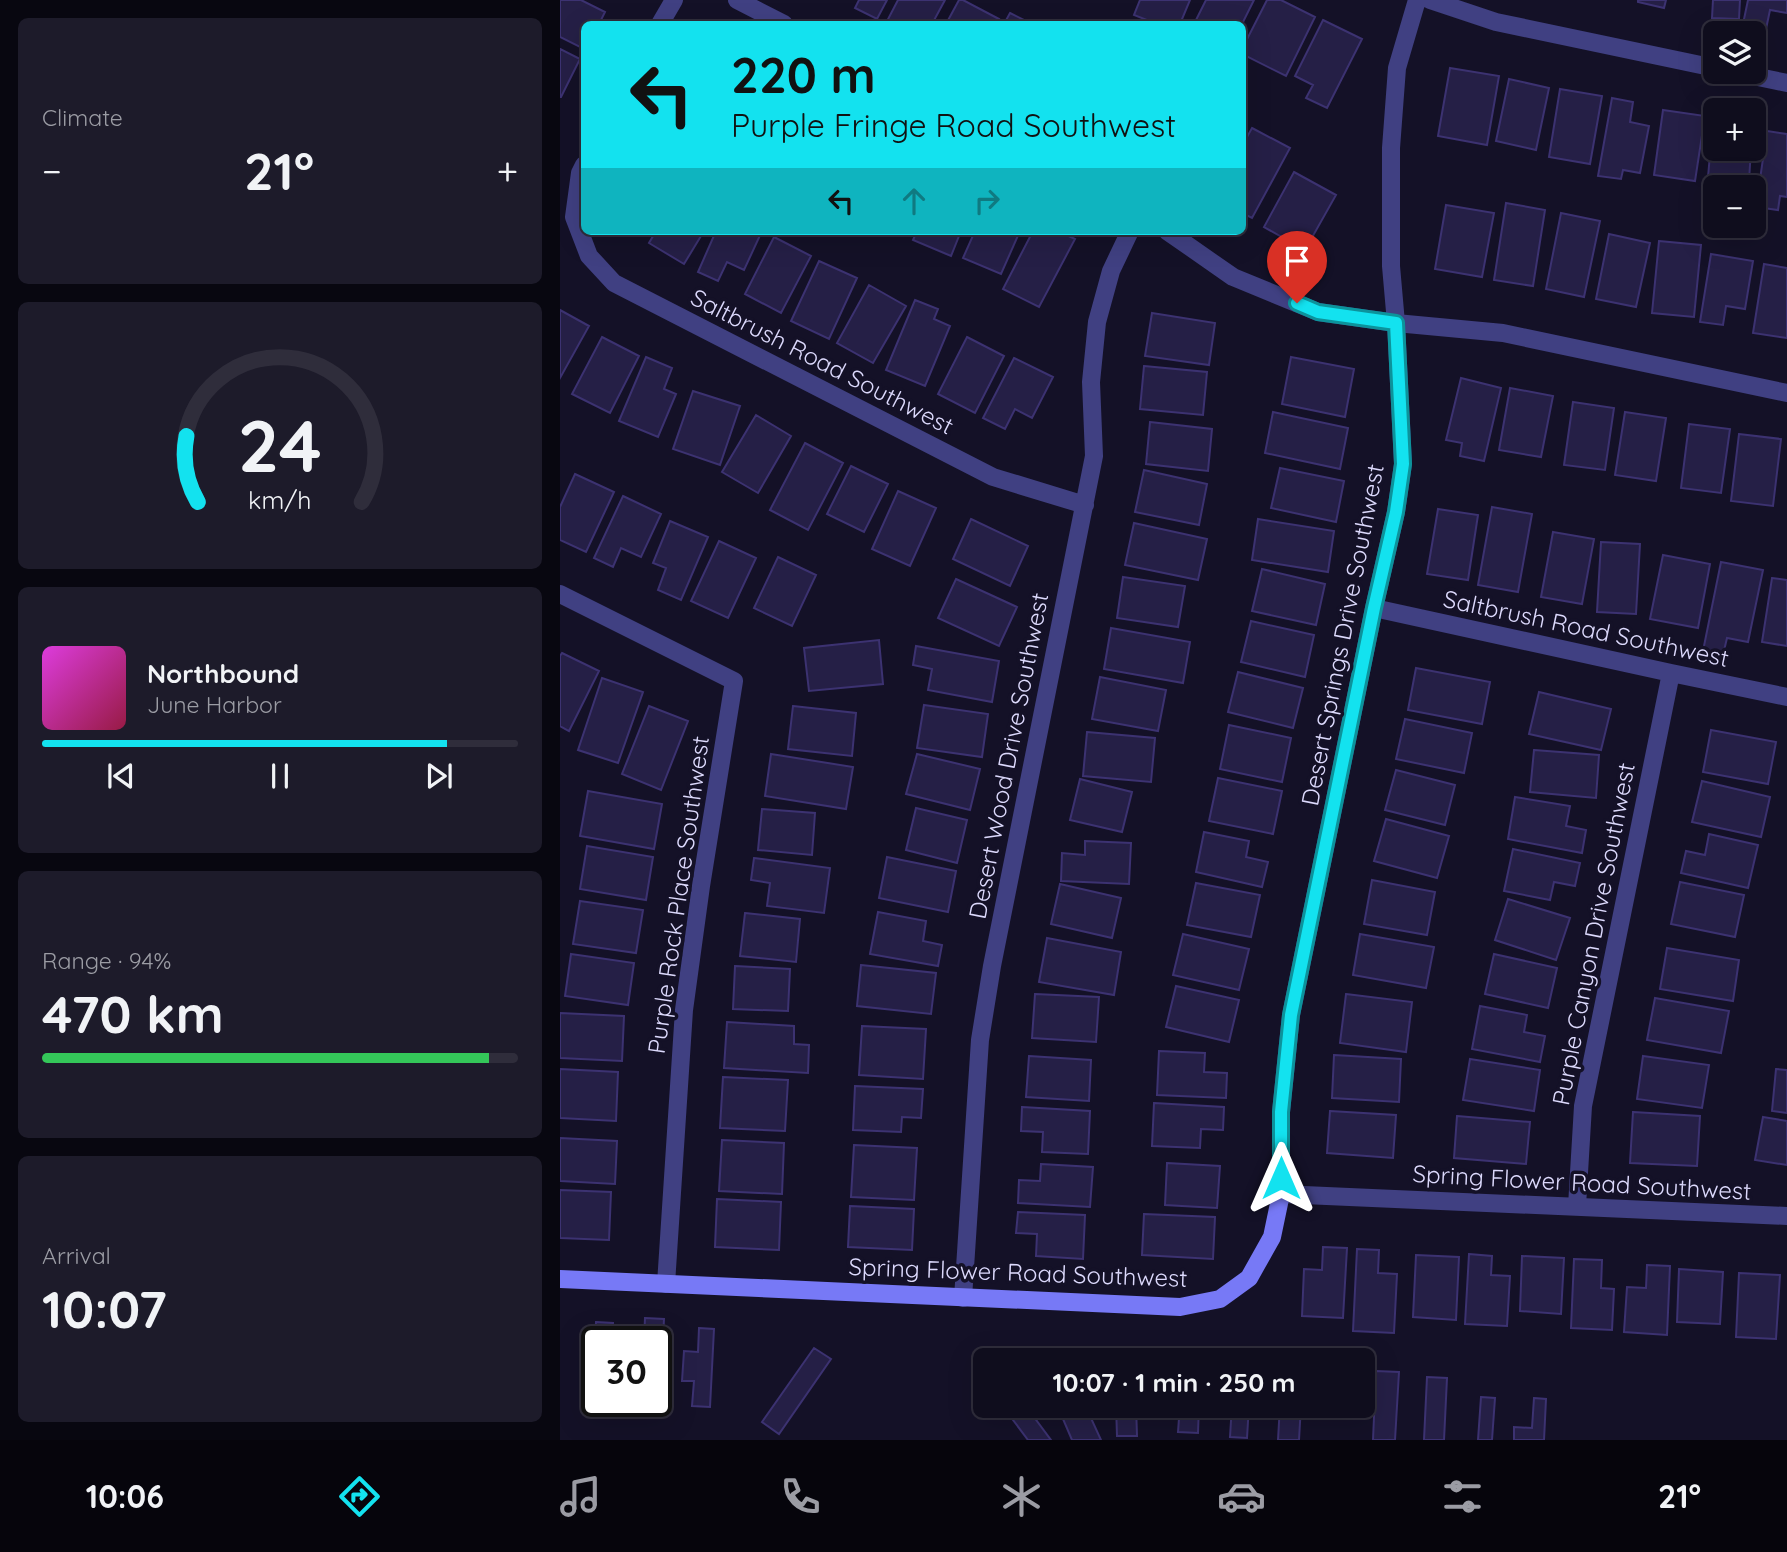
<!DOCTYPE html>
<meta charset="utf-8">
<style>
body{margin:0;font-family:Quicksand,sans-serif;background:#1d1b2a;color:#f1f3f6;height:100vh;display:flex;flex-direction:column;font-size:26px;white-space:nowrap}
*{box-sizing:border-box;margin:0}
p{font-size:23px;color:#9b9ca4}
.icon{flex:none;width:38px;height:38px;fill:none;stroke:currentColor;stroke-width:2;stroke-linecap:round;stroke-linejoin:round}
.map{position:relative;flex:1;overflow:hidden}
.drawer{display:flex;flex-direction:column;gap:18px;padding:18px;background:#080710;width:560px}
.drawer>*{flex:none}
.hud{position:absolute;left:21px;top:21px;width:665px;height:214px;border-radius:10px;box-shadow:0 7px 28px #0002,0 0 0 2px #2f2d3b;background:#13e2ef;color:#111;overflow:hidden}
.buttons{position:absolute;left:1143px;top:21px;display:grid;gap:14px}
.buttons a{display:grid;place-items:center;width:63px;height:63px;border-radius:10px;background:#0f0d1d;box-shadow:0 7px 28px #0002,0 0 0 2px #2f2d3b;font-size:35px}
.speed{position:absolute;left:21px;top:1326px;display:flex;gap:14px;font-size:35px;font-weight:700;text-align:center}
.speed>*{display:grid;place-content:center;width:91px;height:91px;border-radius:50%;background:#0f0d1d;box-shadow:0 7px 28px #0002,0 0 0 2px #2f2d3b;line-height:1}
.speed .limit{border:4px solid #111;border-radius:10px;background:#fff;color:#111}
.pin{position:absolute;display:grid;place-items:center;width:60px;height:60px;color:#fff;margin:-72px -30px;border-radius:50% 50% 50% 0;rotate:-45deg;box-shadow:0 0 7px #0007}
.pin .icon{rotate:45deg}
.me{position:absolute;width:77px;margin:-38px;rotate:0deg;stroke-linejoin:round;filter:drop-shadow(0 0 5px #0008)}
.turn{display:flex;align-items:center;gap:24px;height:147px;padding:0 35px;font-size:32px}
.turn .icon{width:91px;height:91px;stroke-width:2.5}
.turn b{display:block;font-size:49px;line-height:60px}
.lanes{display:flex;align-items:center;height:66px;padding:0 35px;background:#0003;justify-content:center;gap:35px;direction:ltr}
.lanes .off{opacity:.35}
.big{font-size:52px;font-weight:700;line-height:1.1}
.drawer .card{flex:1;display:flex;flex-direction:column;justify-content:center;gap:10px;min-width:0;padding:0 24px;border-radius:10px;background:#1d1b2a}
.drawer .dial{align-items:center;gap:0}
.dial svg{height:182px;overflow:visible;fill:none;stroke:#2f2d3b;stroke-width:7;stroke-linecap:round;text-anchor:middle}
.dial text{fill:#f1f3f6;stroke:none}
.song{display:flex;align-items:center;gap:21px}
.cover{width:84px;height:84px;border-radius:10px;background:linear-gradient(135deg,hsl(300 70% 55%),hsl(340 70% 35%))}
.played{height:7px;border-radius:4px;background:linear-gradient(90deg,#13e2ef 85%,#2f2d3b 85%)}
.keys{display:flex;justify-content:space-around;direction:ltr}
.heat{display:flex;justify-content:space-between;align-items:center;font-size:38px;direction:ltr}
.charge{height:10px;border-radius:5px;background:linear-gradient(90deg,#34c759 94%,#2f2d3b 0)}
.trip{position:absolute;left:413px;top:1348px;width:402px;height:70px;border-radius:10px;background:#0f0d1d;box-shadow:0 7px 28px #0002,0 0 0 2px #2f2d3b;font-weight:700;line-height:70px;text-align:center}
.tab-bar{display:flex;height:112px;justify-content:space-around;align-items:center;background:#06050c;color:#9b9ca4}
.tab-bar .icon{width:49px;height:49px}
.tab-bar .on{color:#13e2ef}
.tab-bar b{font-size:32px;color:#f1f3f6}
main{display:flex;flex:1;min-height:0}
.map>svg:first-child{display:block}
.building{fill:#251f46;stroke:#3c3271;stroke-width:2}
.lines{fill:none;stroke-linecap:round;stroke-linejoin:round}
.street{stroke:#404082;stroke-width:18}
.secondary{stroke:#7779f6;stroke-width:18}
.route-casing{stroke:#0c939b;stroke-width:18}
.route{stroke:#13e2ef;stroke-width:12}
.labels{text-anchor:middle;stroke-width:7;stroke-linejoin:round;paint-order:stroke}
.street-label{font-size:24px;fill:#dcd9fc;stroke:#141127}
</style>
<main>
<section class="drawer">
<div class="card"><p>Climate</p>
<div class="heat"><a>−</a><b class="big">21°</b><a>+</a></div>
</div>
<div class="card dial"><svg viewBox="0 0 100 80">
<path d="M14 69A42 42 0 1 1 86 69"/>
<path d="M14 69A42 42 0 0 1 9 40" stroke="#13e2ef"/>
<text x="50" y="56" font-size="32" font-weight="700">24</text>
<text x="50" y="72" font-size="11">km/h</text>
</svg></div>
<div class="card">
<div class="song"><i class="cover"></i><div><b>Northbound</b><p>June Harbor</p></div></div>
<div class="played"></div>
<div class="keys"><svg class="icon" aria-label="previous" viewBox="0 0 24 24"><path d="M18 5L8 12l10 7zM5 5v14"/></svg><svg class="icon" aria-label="pause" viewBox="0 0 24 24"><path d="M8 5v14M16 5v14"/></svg><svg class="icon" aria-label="next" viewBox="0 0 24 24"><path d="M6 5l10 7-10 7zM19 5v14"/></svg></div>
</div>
<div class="card"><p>Range · 94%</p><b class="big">470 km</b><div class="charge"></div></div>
<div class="card"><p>Arrival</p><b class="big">10:07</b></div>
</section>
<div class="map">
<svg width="1227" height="1440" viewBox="0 0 1227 1440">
<rect width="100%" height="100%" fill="#141127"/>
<!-- building -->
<path class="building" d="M0 0H21L45 12 39 24H24V49L0 37Z
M299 0H327L317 19 295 8Z
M338 0H385L372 24H330L326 23Z
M399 0H403L439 19 436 24H386Z
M580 0H630L620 24H597L574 15Z
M646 0H694L682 24H634Z
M707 0H721L755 17 726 76 682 54V49Z
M1078 0H1106L1104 8 1078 2Z
M1153 0H1180L1179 19 1152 18Z
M1188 0H1227V13L1210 10 1206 29 1183 24Z
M450 13 472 24H444Z
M763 20 802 39 767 108 746 98 753 85 735 76Z
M0 49 20 59 1 97H0Z
M890 68 939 76 927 145 878 136Z
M949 79 989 88 976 150 936 141Z
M1000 89 1042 96 1030 164 989 157Z
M1052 98 1073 102 1070 122 1089 126 1080 173 1063 170 1061 179 1038 176Z
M1103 110 1145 116 1135 181 1094 175Z
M1153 121H1155V149H1191L1189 181 1148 177Z
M692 128 730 148 692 218 682 213V146Z
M1207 131 1227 134V197L1220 196 1218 210 1196 207Z
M734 172 776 195 745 250 704 227Z
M946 203 985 210 973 286 934 280Z
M886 205 934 213 922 277 875 269Z
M1001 213 1040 221 1024 297 986 289Z
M96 231H144L124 264 89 243Z
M156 231H202L184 270 167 262 158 281 138 272Z
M357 231H401L391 256 353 240Z
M415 231H460L441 274 403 258Z
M473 231H498L515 239 479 307 443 289Z
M1049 234 1090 243 1076 307 1036 299Z
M214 237 251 256 221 313 185 294Z
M1099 241 1141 245 1134 317 1092 313Z
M1151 254 1193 261 1185 309 1166 306 1163 325 1140 322Z
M259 261 297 278 269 339 231 321Z
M1204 264 1227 268V338L1193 333Z
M309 285 346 306 313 363 277 343Z
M355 300 378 309 374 319 390 326 365 386 326 370Z
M0 310 29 326 0 378Z
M592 313 655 323 649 365 585 356Z
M42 337 79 356 50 413 12 394Z
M407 337 444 356 415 413 378 394Z
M86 357 112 368 104 389 116 394 98 437 59 421Z
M731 357 794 369 785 417 722 404Z
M454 358 493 377 472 418 455 409 445 429 423 418Z
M584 366 647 372 643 415 580 409Z
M901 378 941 388 924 461 900 456 902 443 886 440Z
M950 388 993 396 981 457 939 450Z
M133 391 180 406 160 465 113 449Z
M1013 402 1054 408 1045 470 1004 465Z
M713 412 788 428 780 469 705 453Z
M1065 412 1106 418 1096 481 1055 475Z
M196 415 231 436 198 493 162 472Z
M590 422 652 429 648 471 586 464Z
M1129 424 1170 429 1161 493 1121 488Z
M1179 434 1221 439 1213 506 1171 501Z
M245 443 283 463 248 530 210 510Z
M291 466 328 484 304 532 267 514Z
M720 468 784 481 776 522 711 508Z
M584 470 647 484 639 525 575 512Z
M15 474 54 492 26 552 0 540V507Z
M338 491 376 508 350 566 312 549Z
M63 496 101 514 81 557 61 548 53 567 34 558Z
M932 507 972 514 958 592 918 585Z
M878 509 918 515 908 580 867 574Z
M411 519 468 546 450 586 393 559Z
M698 519 774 531 768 572 692 560Z
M110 521 148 537 121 600 98 590 106 568 93 563Z
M574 523 647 539 638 580 565 565Z
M993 532 1034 539 1022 604 981 597Z
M159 541 196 558 168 618 131 601Z
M1041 542 1080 544 1076 614 1037 612Z
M1103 555 1150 564 1138 628 1090 619Z
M218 557 256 575 232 626 194 608Z
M1161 562 1203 570 1188 642 1167 638 1163 655 1143 651Z
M702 569 765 584 756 625 692 611Z
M563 577 625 586 618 627 557 618Z
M1212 578 1227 580V646L1202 642Z
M396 579 457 607 439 646 378 618Z
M691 621 754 635 745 677 681 662Z
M551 628 630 642 623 683 544 669Z
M319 640 323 684 249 691 244 648Z
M356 646 439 661 432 702 368 690 372 669 353 665Z
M2 653 39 671 9 731 0 726V656Z
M856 668 930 682 922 724 848 710Z
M678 672 743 688 733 728 668 712Z
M540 677 606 690 598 731 532 719Z
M42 678 83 692 58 763 18 750Z
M979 692 1051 709 1041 750 969 734Z
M364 705 428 714 422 757 357 748Z
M89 706 128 721 101 790 62 774Z
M233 706 296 713 292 756 228 749Z
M845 719 912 733 904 773 836 759Z
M669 725 731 738 722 782 660 769Z
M1151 730 1216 742 1208 784 1143 772Z
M527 732 595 738 591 782 523 776Z
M974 750 1039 755 1036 798 970 792Z
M211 754 293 767 286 809 205 796Z
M357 754 420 769 410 810 346 794Z
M836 770 895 785 885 825 825 810Z
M658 778 722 791 713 834 649 821Z
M520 779 572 792 562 832 510 820Z
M1142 781 1210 797 1201 837 1132 822Z
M28 791 102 804 94 849 20 836Z
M955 797 1010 806 1006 826 1026 830 1022 853 948 839Z
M356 808 407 820 397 863 346 850Z
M202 809 255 813 252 855 198 850Z
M826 819 889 836 877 878 814 861Z
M644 832 689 841 686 857 708 862 702 887 636 872Z
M1149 834 1198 845 1188 888 1121 873 1126 851 1145 855Z
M525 841 571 843 569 884 501 881 502 853 525 855Z
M27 846 93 857 86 900 20 889Z
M953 849 1020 863 1015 886 994 882 990 900 944 891Z
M327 857 396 871 388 912 319 898Z
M194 858 270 868 264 913 207 906 210 883 191 880Z
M812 880 875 892 867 935 804 924Z
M1120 882 1184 895 1175 937 1111 924Z
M636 883 700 895 691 937 627 925Z
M500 884 561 898 552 938 491 924Z
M948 899 1010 918 996 960 935 940Z
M20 901 83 910 76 953 13 944Z
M318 912 366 921 363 941 382 945 378 966 310 954Z
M185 913 240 919 236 962 180 956Z
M623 934 689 949 679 990 613 975Z
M800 934 874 947 866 988 793 975Z
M487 938 561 952 554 995 479 982Z
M1107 948 1179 960 1173 1001 1100 989Z
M11 954 74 963 68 1005 5 996Z
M934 954 997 968 988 1008 925 994Z
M301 965 376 973 371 1014 297 1006Z
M175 966 230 969 228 1011 173 1009Z
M616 986 679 1000 669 1042 606 1027Z
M475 994 539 997 536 1042 472 1038Z
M786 994 852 1002 846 1052 780 1043Z
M1095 998 1169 1011 1161 1053 1087 1040Z
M920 1006 967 1015 964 1032 985 1036 980 1062 912 1049Z
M0 1013 64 1016 62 1061 0 1058Z
M167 1022 234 1026V1044L249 1045 248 1073 164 1068Z
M302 1026 366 1029 363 1079 299 1075Z
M599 1051 645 1053 644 1072 667 1073 666 1098 597 1095Z
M774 1055 841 1059 839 1102 772 1098Z
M469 1056 531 1060 529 1101 466 1097Z
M1083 1056 1149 1065 1142 1108 1077 1099Z
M910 1059 980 1070 974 1111 903 1100Z
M0 1069 58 1072 56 1121 0 1118Z
M1216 1069 1227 1070V1113L1212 1111Z
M163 1077 228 1080 225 1131 160 1128Z
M295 1086 363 1089 361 1118 342 1117 341 1132 293 1130Z
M594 1103 664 1107 663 1130 641 1129 640 1148 592 1146Z
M462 1107 530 1111 528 1154 482 1152 483 1132 461 1131Z
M770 1111 836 1115 833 1158 767 1153Z
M1073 1112 1140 1116 1137 1166 1070 1163Z
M897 1116 970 1122 966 1164 894 1158Z
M1203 1117 1227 1121V1165L1195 1160Z
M0 1138 57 1141 55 1184 0 1181Z
M162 1140 224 1143 222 1194 159 1191Z
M294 1145 357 1148 354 1200 291 1197Z
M607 1163 660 1166 657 1208 605 1205Z
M481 1164 533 1167 530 1207 458 1203 459 1180 480 1181Z
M0 1190 51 1192 49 1240 0 1238Z
M157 1199 221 1202 219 1250 155 1247Z
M290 1206 354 1209 352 1250 288 1247Z
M458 1212 525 1215 523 1259 476 1256 477 1234 456 1233Z
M584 1214 655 1217 653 1259 582 1255Z
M763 1247 787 1248 783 1318 742 1316 744 1269 762 1270Z
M797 1249 819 1250 818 1273 837 1274 834 1333 793 1331Z
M909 1254 932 1256 931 1275 950 1276 947 1326 905 1324Z
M856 1255 899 1257 896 1320 853 1317Z
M962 1256 1004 1258 1001 1314 960 1311Z
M1014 1259 1042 1260 1041 1288 1054 1289 1052 1330 1011 1328Z
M1087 1265 1110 1266 1107 1335 1064 1332 1067 1287 1086 1288Z
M1119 1269 1163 1272 1160 1324 1117 1322Z
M1179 1273 1220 1275 1216 1339 1176 1337Z
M85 1318 104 1319 99 1409 80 1408V1402H96V1342H84Z
M36 1322 53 1323 52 1342H37V1402L31 1401Z
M139 1328 154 1329 150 1407 132 1406 134 1381H122L124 1351 138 1352Z
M254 1348 271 1359 219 1434 202 1422Z
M816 1371 839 1372 835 1440H813Z
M867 1377 887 1378 884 1440H864Z
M921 1397 935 1398 932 1440H918Z
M974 1398 986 1399 984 1440H954V1427L972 1428Z
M449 1405H465L491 1440H468L444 1408Z
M497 1405H525L541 1440H512Z
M556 1405H576L577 1436H557Z
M620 1405H639L638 1433 618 1432Z
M672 1405H689L687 1438 670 1437Z
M720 1405H741L739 1440H718Z"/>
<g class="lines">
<!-- street -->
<path class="street" d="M177 0 224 24
M857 0 837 68 831 148V266L836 323 843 464 836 512 814 608 731 1015 721 1112V1194L1227 1216
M870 0 936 22 1155 68
M100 24 114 0
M1174 72 1227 83
M24 165 20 173 14 217 29 256 54 283 433 477 525 505
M607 231 673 277 758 312 836 323 943 333 1227 393
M0 594 174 681 141 886 124 1010 106 1284
M814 608 1111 673 1227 697
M1017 1206 1023 1106 1111 673
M403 1298 420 1040 432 966 534 456 531 382 537 322 551 271 570 231"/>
<!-- secondary -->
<path class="secondary" d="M0 1279 620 1307 660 1299 689 1278 712 1237 721 1194"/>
</g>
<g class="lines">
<defs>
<path id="route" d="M721 1178V1112L731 1015 814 608 836 512 843 464 836 323 758 312 737 303"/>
</defs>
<!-- route casing -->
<use href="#route" class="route-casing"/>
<!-- route -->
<use href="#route" class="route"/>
</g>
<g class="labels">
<!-- street labels -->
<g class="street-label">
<text transform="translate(262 362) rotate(27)" y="8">Saltbrush Road Southwest</text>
<text transform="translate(1026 629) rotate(12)" y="8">Saltbrush Road Southwest</text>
<text transform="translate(783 635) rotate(-79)" y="8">Desert Springs Drive Southwest</text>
<text transform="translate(449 756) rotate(-79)" y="8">Desert Wood Drive Southwest</text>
<text transform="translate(119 895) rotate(-82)" y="8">Purple Rock Place Southwest</text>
<text transform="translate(1034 934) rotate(-79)" y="8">Purple Canyon Drive Southwest</text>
<text transform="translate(1022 1183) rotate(3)" y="8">Spring Flower Road Southwest</text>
<text transform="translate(458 1273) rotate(2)" y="8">Spring Flower Road Southwest</text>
</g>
</g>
</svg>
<div class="buttons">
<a><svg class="icon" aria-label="layers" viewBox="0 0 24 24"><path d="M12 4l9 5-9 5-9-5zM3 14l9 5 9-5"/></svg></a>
<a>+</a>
<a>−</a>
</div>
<div class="speed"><div class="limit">30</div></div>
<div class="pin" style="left:737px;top:303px;background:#d93025"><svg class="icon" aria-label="arrive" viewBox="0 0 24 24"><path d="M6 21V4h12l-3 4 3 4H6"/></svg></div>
<svg class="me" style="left:721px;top:1178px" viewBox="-20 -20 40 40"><path d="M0-17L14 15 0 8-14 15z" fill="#13e2ef" stroke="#fff" stroke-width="4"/></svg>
<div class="trip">10:07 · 1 min · 250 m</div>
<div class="hud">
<div class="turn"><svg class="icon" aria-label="left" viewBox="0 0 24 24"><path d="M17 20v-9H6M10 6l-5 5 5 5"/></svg><div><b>220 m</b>Purple Fringe Road Southwest</div></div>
<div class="lanes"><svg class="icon" aria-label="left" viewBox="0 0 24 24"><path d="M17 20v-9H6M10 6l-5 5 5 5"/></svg><svg class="icon off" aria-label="ahead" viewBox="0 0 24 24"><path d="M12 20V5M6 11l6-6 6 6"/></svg><svg class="icon off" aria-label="right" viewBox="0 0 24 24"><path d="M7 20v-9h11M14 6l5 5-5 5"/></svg></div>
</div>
</div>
</main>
<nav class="tab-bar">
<b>10:06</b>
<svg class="icon on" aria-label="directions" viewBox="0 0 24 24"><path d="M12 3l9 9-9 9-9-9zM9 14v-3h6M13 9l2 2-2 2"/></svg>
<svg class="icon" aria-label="music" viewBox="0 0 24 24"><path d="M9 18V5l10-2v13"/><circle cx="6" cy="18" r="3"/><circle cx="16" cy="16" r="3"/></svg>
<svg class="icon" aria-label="phone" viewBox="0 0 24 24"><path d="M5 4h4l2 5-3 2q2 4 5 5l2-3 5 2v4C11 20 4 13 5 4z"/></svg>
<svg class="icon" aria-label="climate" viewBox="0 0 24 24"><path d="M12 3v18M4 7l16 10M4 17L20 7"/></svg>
<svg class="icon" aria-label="car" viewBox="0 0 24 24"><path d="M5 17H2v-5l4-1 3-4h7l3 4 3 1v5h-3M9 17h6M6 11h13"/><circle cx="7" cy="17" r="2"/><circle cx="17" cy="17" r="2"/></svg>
<svg class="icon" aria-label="filters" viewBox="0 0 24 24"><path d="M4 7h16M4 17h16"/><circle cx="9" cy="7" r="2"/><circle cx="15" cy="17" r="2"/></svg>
<b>21°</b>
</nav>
